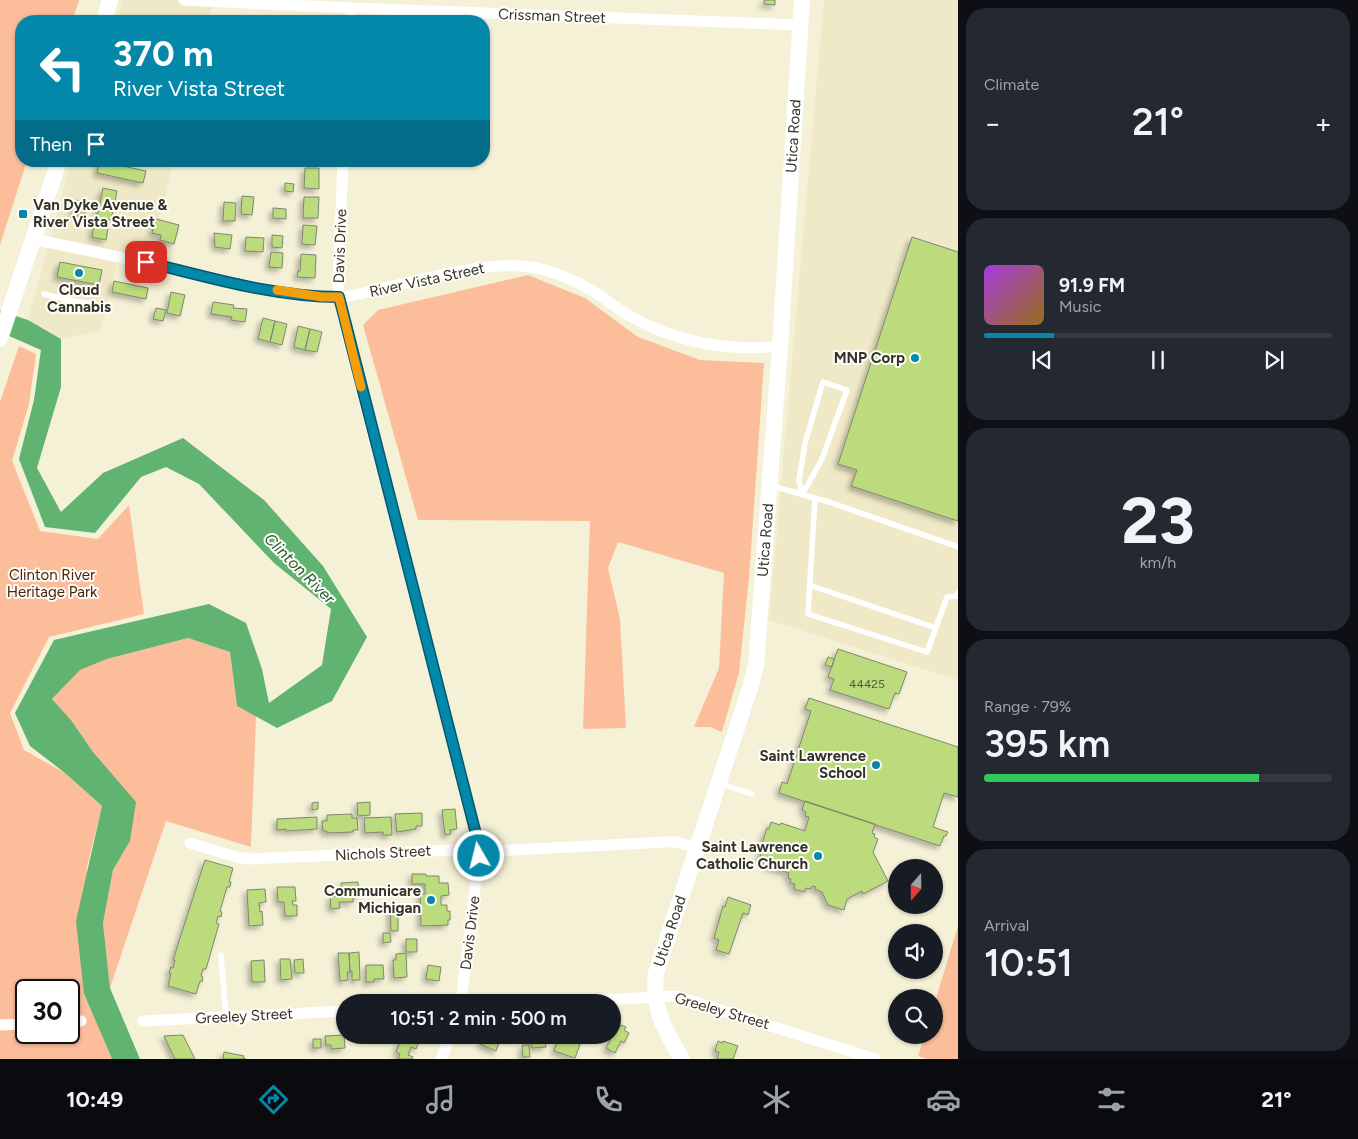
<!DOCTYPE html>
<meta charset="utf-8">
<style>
body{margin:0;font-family:Figtree,sans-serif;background:#242831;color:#f1f3f6;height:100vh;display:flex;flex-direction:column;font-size:19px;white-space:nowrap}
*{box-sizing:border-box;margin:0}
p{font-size:16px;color:#9ea1a6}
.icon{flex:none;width:28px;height:28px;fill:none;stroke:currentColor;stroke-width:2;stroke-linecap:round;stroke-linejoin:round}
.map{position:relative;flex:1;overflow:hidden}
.drawer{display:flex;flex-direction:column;gap:8px;padding:8px;background:#0d0f14;width:400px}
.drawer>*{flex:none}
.banner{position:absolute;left:15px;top:15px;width:475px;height:152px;border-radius:20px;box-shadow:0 1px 4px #0004;background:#0488aa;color:#fff;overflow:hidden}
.needle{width:32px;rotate:200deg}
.controls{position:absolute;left:888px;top:859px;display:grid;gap:10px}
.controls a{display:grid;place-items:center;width:55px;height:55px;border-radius:50%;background:#171b24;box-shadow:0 1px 4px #0004;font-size:25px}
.speed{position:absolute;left:15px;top:979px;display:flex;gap:10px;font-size:25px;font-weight:700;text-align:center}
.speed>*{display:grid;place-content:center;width:65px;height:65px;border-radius:50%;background:#171b24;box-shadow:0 1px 4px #0004;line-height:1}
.speed .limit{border:2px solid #111;border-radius:8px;background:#fff;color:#111}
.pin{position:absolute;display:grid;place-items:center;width:42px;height:42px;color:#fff;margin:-21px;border-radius:10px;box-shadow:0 2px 8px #0006}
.me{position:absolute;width:55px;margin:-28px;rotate:352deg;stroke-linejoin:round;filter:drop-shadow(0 0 4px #0008)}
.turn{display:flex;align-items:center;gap:18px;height:105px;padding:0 15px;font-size:22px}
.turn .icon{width:65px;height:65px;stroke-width:2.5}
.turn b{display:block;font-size:35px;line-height:42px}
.then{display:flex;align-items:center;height:48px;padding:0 15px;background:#0003;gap:10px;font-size:19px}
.big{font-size:38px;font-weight:600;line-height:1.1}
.drawer .tile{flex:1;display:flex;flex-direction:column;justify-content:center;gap:8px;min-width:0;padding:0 18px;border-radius:20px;background:#242831}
.drawer .dial{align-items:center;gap:0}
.dial b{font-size:65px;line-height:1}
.song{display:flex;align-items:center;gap:15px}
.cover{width:60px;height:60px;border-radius:8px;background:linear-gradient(135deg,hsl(280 70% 55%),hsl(40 70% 35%))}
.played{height:5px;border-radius:2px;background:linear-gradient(90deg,#0488aa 20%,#363941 20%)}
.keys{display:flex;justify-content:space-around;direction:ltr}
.heat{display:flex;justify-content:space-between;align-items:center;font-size:28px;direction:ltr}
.charge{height:8px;border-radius:4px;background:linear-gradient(90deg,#34c759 79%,#363941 0)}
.trip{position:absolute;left:336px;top:994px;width:285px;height:50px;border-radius:25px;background:#171b24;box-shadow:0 1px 4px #0004;font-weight:600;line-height:50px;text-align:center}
.menu{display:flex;height:80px;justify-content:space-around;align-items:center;background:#090b0e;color:#9ea1a6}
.menu .icon{width:35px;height:35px}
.menu .active{color:#0488aa}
.menu b{font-size:22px;color:#f1f3f6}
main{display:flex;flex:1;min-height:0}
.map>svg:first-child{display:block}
.built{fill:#efe9c7}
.green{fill:#fcbd9b;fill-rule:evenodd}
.water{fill:#60b370}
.building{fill:#bcdb7b;stroke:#7f8770;filter:url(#shadow)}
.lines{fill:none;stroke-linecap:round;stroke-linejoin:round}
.lane{stroke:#fff;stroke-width:5.5}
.street{stroke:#fff;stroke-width:11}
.secondary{stroke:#fff;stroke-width:16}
.route-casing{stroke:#03586e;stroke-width:12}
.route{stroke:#0488aa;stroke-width:9}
.slow{stroke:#f59e0b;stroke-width:9}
.poi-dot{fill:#0488aa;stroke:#fefdf8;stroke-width:2}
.labels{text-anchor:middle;stroke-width:4;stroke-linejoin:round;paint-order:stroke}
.number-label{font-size:12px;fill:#565d3e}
.street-label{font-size:15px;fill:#343329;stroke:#fefdf8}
.poi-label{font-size:15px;font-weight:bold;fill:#343329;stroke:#fefdf8;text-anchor:end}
.park-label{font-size:15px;fill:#47230e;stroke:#fefdf8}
.water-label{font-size:16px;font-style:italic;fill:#245e31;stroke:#fefdf8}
</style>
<main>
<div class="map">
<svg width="958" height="1059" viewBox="0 0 958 1059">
<defs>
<filter id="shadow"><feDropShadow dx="-3.5" dy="3.5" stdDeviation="2.5" flood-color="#0004"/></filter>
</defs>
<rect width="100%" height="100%" fill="#f5f1d7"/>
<!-- built -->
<path class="built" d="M123 0H214L208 21H116Z
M824 0H958V680L769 620Z
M71 161H174L147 267 118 262 100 331 61 339 28 320Z"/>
<!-- green -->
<path class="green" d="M0 0H79L72 21H21V161H27L0 245Z
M528 275 585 298 638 337 700 360 764 363 749 578 739 673 722 732 710 727H694L719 668 724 573 618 542 608 568 620 619 626 728 583 729 590 521 418 520 363 325 378 310Z
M19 346 36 354 29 404 12 461 40 531 98 539 129 505 144 614 49 637 10 713 24 750 65 773 102 806 87 867 84 994 112 1059H0V402ZM26 990H69V1032H26Z
M188 638 230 652 237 706 256 716 251 847 166 821 110 988 103 923 113 870 130 841 93 752 71 720 52 699 80 670 107 659Z
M958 926V1059H927L918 1056 925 1035H934V1005Z"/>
<!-- water -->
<path class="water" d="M0 311 28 320 61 339V387L37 468 61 512 103 473 183 438 264 500 323 566 367 637 332 701 277 728 237 706 230 652 188 638 107 659 80 670 52 699 71 720 93 752 136 802 130 841 113 870 103 923 110 988 140 1059H112L84 994 76 921 102 806 65 773 30 746 15 713 54 640 209 604 246 623 262 669 269 703 322 665 331 609 274 563 199 484 166 467 141 477 95 533 45 527 19 459 34 400 41 350 0 332Z"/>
<!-- building -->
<path class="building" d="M764 0H775V5L764 4Z
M100 161 146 171 143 183 97 173Z
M305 168H319V189L304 188Z
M285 183 294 184 293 192 285 191Z
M103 188 117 191 111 220 97 217Z
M242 196 254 197 252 215 241 214Z
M304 197H319L318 218H303Z
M76 200 87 203 84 216 73 214Z
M224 202 236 203 235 221H223Z
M273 208 286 209V219L273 218Z
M156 219 179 225 174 244 160 240 161 235 152 233Z
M94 225 108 228 106 240 92 237Z
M303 225 317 226 315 245 302 244Z
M214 233 232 235 230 249 215 247Z
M272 235 283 236 282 248 272 247Z
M246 237 264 238 263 252 245 251Z
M912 237 958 252V521L851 486 857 470 838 464Z
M271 252 283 253 282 268 269 267Z
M301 254 316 255 315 278 297 277 298 271H300Z
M60 262 102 270 99 285 57 277Z
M114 281 148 288 146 299 112 292Z
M171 292 185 295 180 316 167 313Z
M213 302 234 305 233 308 247 309 245 322 231 320 232 317 211 314Z
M156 308 166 310 163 321 153 319Z
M263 318 275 321 270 342 258 339Z
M275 321 287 324 282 345 270 342Z
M298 326 310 329 305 350 294 347Z
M310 329 322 332 317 352 305 350Z
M838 649 907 672 899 694 895 693 889 709 830 690 834 679 828 677Z
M828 657 834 659 832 667 825 665Z
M809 698 958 747V797L944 793 933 827 948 832 946 836H944L940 846 779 793 782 782 787 784 811 711 805 709Z
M805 801 875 824 872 833 875 834 874 837 878 839 873 852 888 881 863 894 862 891 847 899 844 910 828 905 822 892 815 889 816 887 812 886 810 889 806 888 804 892 794 889 795 884 790 883 791 879 788 878 789 873 766 866 767 863 759 860 762 851 760 850 767 828 769 829 771 822 780 825 781 823 805 831 809 817 805 816 806 812 802 810Z
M318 802V809L312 810V803Z
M370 802V815L358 816 357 803Z
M455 809 457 829 450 830 451 834 445 835 442 810Z
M422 813V826H416V829L397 832 395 814Z
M352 814V818H357L358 830H353V832L327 833V831H323L322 821H327V815Z
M317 817V829L286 831V829L277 830V819Z
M391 817 392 835H383V832L365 833 364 818Z
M205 860 233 868 229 882H231L230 887H227L220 911 222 912 221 917 218 916 216 923 219 924 206 969H203L201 976 203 977 202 982 200 981 196 994 168 986 171 973H169L171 967 173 968 175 960H173Z
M412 874H426V876H439V883H448L449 895 441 896V905H447V911H450V920H448V925L421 926 420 894H425V884H412Z
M358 882 359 896 353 897V902H339L340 908 331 909 330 897 342 896 341 883Z
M277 887H295L296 901H292L293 905H297V916H285L284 902H278Z
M265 889 266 902 259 903 260 912 262 911 263 925 249 926 247 890Z
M728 897 751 905 748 915 743 913 729 954 716 950 719 940 714 938 723 906 725 907Z
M390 906H400V912H398V931H391Z
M383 933H390L391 942 383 943Z
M406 939H417V952H406Z
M359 952 360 980H352V971L350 972 349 953Z
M338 953H349L350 972H347L348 980 340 981Z
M406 953 407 977 394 978 393 960H396V954Z
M280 959H290L292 979 281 980Z
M303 959 304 973H295L294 960Z
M264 960 265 982H252L251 961Z
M366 965H383L384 979H374V982H366Z
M428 965 441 967 439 981 426 979Z
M613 1025 619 1028 621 1025 626 1027 624 1030 629 1033 624 1043 621 1041 615 1053 606 1048 612 1037 608 1035H612Z
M183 1035 195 1059H175L164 1036Z
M344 1035 345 1048 331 1049V1045H326L325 1036Z
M403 1035H422L416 1049 411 1047 408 1055 413 1057 412 1059H398L400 1054 396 1052Z
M485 1035H498L495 1041 499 1043 496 1051 480 1044Z
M535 1035 545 1036 546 1047 532 1048V1037H535Z
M560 1035 583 1036 575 1058 554 1051Z
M313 1039H321V1048H313Z
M718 1041 723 1043V1041L738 1046 733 1059H717L719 1052 715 1051Z
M522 1045H529L530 1057H523Z
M224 1052 244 1056 243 1058 246 1059H223Z"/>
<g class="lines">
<!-- lane -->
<path class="lane" d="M44 294 73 301 93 304
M823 382 847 390 822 459 802 495 799 480 805 443Z
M772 486 829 502 958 547
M815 498 808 614 927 652 947 597 957 596 958 593
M809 585 936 628
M721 784 752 794
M221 955 226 1017"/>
<!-- street -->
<path class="street" d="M184 0 351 8 801 25
M351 21V8
M343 161 338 285 342 314 478 844V864L461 1002
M32 239C92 251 152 264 211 277 249 285 300 299 338 297 352 297 366 292 380 289 426 279 483 261 530 267 554 270 580 283 601 296 611 303 620 311 630 316 674 342 730 352 780 346
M190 843 236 857 248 859 455 850 492 851 666 842H676L697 848
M564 1002 676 996 875 1059
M143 1021 345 1011
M69 1022 81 1021
M0 1025 26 1024
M441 1059 451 1035"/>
<!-- secondary -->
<g class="secondary">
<path d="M104 21 110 0"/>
<path d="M0 339 59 161"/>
<path id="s1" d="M682 1059C664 1029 652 1009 656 973L751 685 756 665 780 346 802 0"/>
</g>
</g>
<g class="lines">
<defs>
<path id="route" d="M146 262C208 277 274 297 339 297L477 838 479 856"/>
</defs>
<!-- route casing -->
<use href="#route" class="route-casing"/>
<!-- route -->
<use href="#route" class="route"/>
<!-- slow -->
<path class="slow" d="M277 290 322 297H339L361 387"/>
</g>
<!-- markers -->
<g class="poi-dot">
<rect x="18" y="209" width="10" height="10" rx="2.5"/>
<circle cx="79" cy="273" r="5"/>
<circle cx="915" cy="358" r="5"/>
<circle cx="876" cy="765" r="5"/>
<circle cx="818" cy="856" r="5"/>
<circle cx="431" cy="900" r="5"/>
</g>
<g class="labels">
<!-- number labels -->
<g class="number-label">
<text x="867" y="688">44425</text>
</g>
<!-- street labels -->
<g class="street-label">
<text transform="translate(552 16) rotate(2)" y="5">Crissman Street</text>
<text dy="5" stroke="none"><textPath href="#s1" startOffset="946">Utica Road</textPath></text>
<text transform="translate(340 246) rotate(-88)" y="5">Davis Drive</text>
<text transform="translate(427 280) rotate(-12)" y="5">River Vista Street</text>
<text dy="5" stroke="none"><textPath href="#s1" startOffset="541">Utica Road</textPath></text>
<text transform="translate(383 853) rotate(-3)" y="5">Nichols Street</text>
<text dy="5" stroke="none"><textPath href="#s1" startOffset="136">Utica Road</textPath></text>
<text transform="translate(470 933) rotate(-83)" y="5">Davis Drive</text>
<text transform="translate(722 1011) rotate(16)" y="5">Greeley Street</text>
<text transform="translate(244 1016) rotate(-3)" y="5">Greeley Street</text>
</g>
<!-- poi labels -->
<g class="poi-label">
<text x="33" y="210" text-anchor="start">Van Dyke Avenue &amp;<tspan x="33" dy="17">River Vista Street</tspan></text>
<text x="79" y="295" text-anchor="middle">Cloud<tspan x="79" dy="17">Cannabis</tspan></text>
<text x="905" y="363">MNP Corp</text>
<text x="866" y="761">Saint Lawrence<tspan x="866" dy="17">School</tspan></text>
<text x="808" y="852">Saint Lawrence<tspan x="808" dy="17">Catholic Church</tspan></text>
<text x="421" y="896">Communicare<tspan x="421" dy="17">Michigan</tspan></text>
</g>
<!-- park labels -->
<g class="park-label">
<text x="52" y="580">Clinton River<tspan x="52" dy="17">Heritage Park</tspan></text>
</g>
<!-- water labels -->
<g class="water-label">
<text transform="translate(300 568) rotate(45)" y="6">Clinton River</text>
</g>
</g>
</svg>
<div class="controls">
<a><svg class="needle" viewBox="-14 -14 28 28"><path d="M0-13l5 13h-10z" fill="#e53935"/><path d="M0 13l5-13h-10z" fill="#9ea1a6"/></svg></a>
<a><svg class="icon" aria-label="sound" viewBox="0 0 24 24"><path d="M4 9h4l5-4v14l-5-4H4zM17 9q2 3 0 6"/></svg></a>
<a><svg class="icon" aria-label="search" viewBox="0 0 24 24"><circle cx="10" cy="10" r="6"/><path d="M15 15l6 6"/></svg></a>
</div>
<div class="speed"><div class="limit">30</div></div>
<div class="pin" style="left:146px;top:262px;background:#d93025"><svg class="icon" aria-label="arrive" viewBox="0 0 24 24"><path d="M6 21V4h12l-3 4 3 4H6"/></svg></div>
<svg class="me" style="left:479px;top:856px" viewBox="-20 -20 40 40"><circle r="17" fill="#0488aa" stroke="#fff" stroke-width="3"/><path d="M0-11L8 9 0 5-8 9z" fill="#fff"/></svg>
<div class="trip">10:51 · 2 min · 500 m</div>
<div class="banner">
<div class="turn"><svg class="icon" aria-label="left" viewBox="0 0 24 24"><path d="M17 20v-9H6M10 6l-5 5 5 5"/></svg><div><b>370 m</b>River Vista Street</div></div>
<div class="then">Then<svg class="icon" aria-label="arrive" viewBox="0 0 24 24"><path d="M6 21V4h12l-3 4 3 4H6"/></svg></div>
</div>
</div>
<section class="drawer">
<div class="tile"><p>Climate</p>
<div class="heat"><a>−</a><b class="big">21°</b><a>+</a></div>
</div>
<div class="tile">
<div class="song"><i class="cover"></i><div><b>91.9 FM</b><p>Music</p></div></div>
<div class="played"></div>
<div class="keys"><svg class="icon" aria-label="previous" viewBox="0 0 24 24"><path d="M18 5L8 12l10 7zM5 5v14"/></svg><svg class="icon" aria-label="pause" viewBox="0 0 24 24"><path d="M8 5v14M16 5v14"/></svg><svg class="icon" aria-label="next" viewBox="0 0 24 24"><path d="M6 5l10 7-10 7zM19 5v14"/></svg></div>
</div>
<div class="tile dial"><b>23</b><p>km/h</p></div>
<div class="tile"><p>Range · 79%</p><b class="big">395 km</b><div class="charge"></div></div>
<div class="tile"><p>Arrival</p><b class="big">10:51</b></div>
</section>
</main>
<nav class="menu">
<b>10:49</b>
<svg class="icon active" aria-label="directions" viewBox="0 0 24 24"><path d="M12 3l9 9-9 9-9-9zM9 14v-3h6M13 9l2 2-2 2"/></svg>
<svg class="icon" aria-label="music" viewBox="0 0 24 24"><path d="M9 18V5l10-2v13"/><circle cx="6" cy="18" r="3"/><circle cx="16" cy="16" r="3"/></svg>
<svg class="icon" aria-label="phone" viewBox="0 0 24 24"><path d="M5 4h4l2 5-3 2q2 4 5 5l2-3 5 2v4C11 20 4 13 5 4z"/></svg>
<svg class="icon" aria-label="climate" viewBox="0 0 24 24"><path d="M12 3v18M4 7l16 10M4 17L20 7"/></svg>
<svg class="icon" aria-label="car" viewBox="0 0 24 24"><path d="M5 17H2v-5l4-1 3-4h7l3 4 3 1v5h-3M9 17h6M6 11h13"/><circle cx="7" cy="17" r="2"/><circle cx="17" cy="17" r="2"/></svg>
<svg class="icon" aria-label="filters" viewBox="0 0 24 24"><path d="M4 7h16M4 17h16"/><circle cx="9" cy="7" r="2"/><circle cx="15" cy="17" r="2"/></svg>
<b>21°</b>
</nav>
